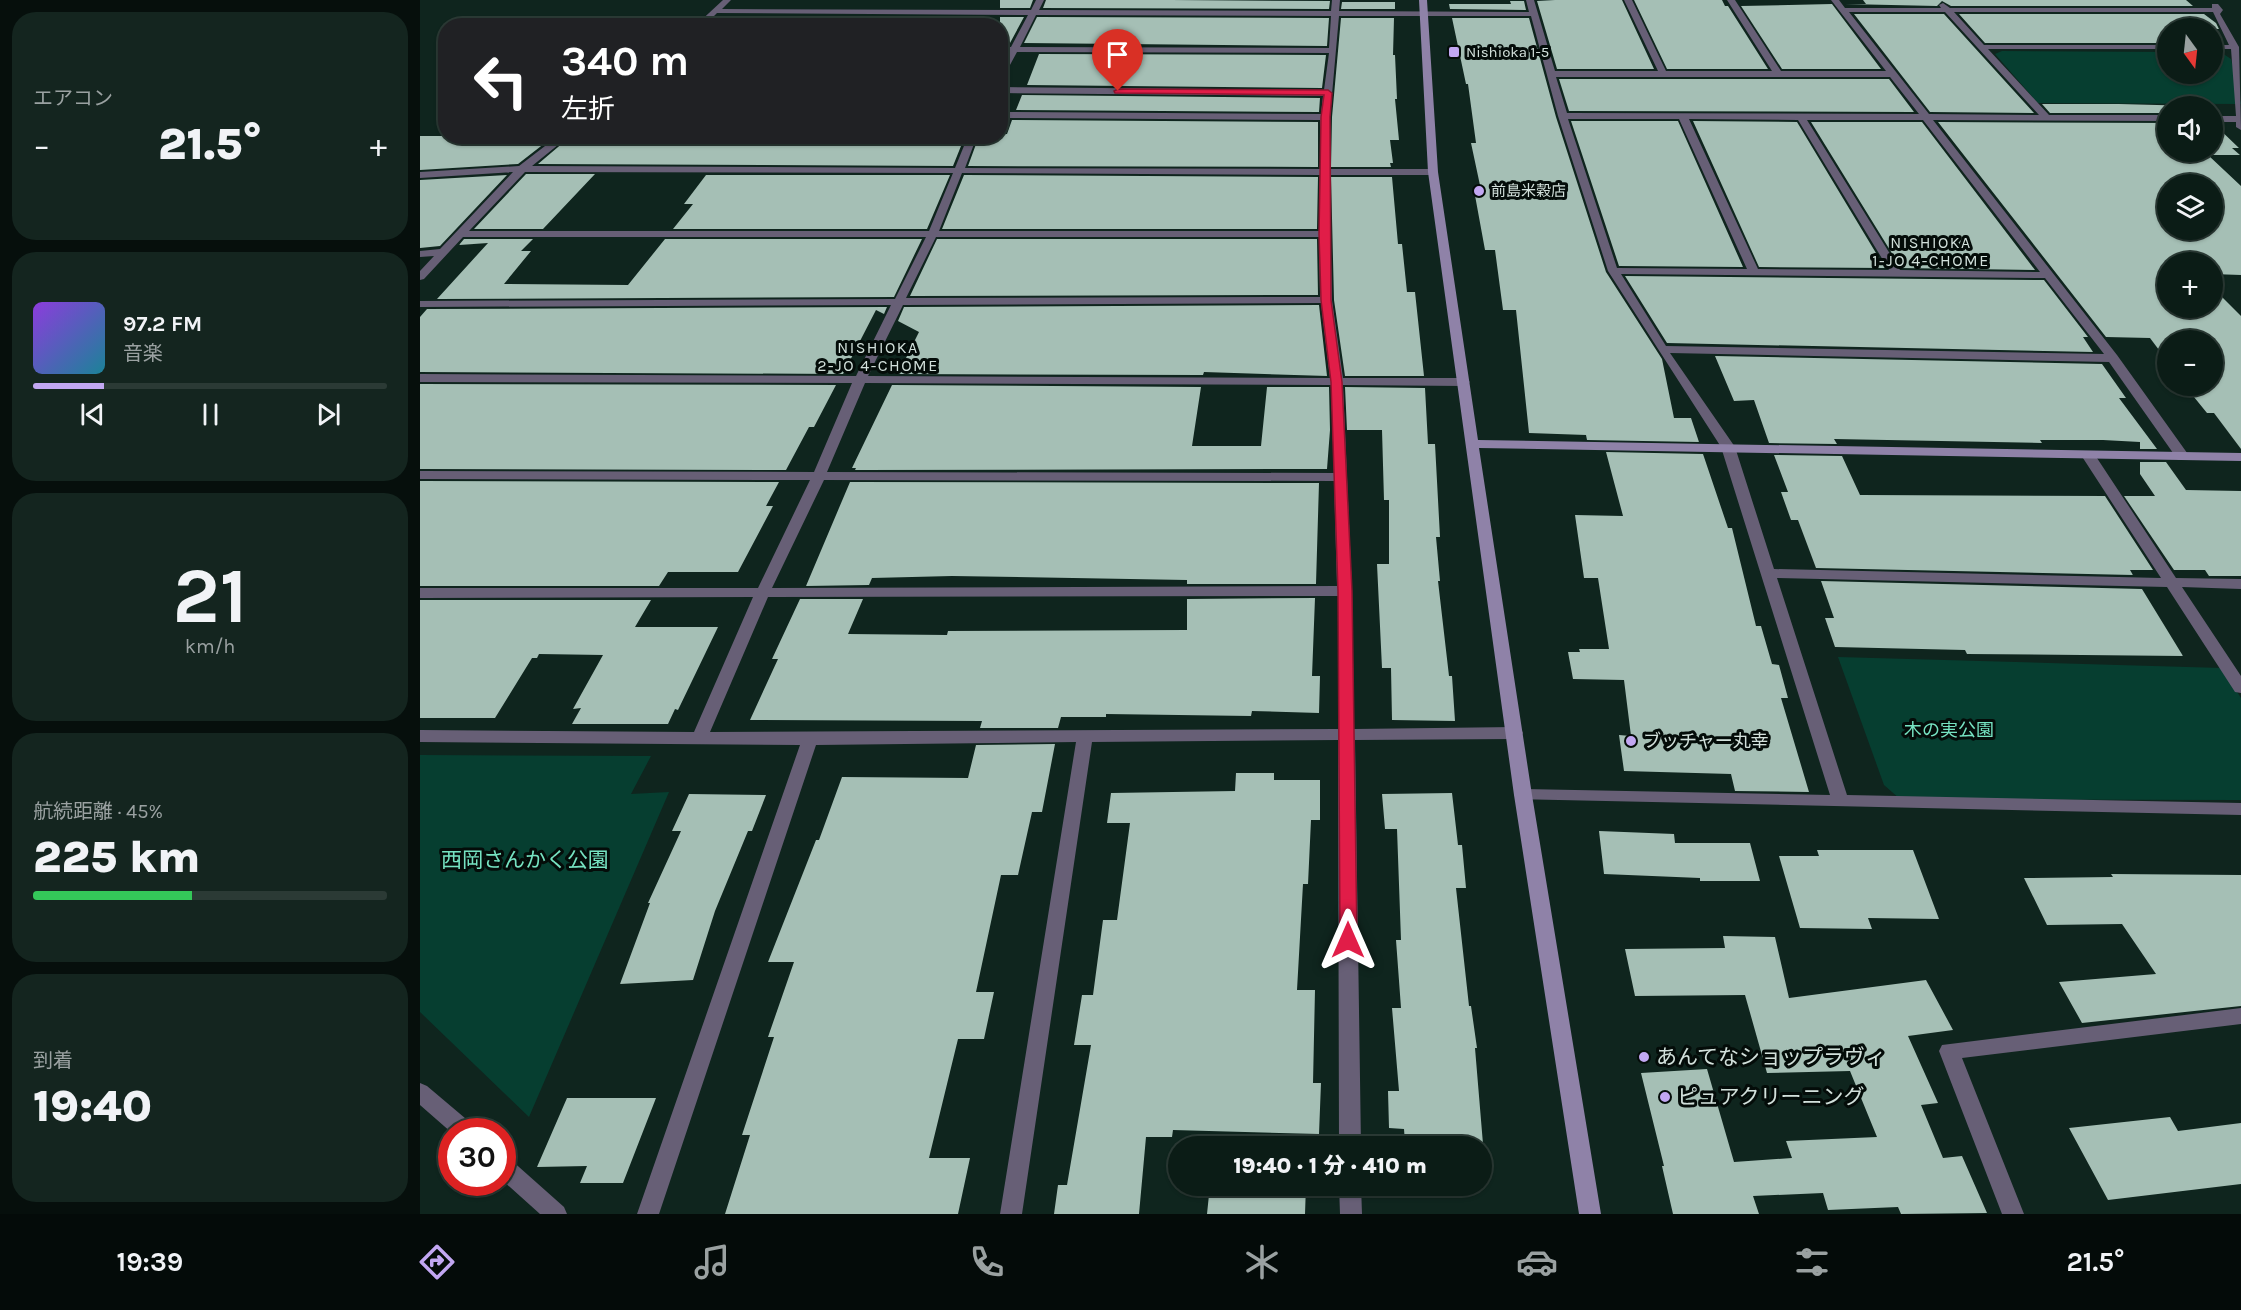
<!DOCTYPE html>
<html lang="ja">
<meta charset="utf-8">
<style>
body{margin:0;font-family:Karla,"Noto Sans JP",sans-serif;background:#14251f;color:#f1f3f6;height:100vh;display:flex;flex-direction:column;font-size:22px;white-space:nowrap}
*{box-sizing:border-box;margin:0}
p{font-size:20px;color:#9aa1a1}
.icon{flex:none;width:33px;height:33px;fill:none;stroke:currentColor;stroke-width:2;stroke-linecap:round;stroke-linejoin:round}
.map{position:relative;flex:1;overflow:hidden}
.drawer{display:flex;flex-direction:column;gap:12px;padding:12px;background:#060f0c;width:420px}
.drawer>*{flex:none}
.guide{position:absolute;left:18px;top:18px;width:570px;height:126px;border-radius:24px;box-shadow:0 2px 4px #0004,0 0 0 2px #2b3a35;background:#202124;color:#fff;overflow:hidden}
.needle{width:39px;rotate:165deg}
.tools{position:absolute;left:1737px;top:18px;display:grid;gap:12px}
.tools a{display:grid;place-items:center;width:66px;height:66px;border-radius:50%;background:#0b1c16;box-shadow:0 2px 4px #0004,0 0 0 2px #2b3a35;font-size:30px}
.speed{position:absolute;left:18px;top:1118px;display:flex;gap:12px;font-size:30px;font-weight:700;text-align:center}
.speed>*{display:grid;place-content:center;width:78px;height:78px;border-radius:50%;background:#0b1c16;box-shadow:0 2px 4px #0004,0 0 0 2px #2b3a35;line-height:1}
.speed .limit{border:9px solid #d22;background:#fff;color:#111}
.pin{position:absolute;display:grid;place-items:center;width:51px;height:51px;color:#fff;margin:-62px -26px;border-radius:50% 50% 50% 0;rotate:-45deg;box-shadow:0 0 6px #0007}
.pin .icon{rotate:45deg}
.me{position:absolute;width:66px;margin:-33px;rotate:0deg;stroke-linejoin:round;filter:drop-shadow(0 0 4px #0008)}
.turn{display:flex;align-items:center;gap:21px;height:126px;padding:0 24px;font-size:27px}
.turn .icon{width:78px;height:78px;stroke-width:2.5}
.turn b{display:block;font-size:42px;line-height:51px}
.big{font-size:45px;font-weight:800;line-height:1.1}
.drawer .tile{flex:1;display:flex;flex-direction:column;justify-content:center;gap:9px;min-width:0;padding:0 21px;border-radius:24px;background:#14251f}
.drawer .dial{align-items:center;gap:0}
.dial b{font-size:78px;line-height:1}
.song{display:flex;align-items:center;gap:18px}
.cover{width:72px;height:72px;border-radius:9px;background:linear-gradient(135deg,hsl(270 70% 55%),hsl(190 70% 35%))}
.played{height:6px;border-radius:3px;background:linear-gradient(90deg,#c2a7f2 20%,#2b3a35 20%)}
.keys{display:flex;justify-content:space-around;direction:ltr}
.heat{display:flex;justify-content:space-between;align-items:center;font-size:33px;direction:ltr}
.charge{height:9px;border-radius:4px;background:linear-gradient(90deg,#34c759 45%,#2b3a35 0)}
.trip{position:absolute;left:748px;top:1136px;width:324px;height:60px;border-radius:30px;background:#0b1c16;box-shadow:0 2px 4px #0004,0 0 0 2px #2b3a35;font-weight:800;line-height:60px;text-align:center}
.menu{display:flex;height:96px;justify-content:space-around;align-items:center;background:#040b09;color:#9aa1a1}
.menu .icon{width:42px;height:42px}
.menu .current{color:#c2a7f2}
.menu b{font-size:27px;color:#f1f3f6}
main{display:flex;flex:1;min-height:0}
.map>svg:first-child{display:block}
.green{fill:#063e30}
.building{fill:#a5bfb5;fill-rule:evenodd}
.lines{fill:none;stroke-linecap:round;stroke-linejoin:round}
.street{fill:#675f76;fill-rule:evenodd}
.secondary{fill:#8f82a8;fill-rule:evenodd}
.route{fill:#e11d48;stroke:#92132f;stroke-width:1.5}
.poi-dot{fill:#c2a7f2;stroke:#040c09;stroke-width:2}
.labels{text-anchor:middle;stroke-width:6;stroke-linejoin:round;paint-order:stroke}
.far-poi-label{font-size:15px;fill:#d2e0db;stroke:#040c09;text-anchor:start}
.far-neighbourhood-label{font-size:16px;letter-spacing:1.5px;fill:#d2e0db;stroke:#040c09}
.park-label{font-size:18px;fill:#76e3c2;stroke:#040c09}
.poi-label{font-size:18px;fill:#d2e0db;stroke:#040c09;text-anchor:start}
.near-park-label{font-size:21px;fill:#76e3c2;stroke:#040c09}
.near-poi-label{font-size:21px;fill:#d2e0db;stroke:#040c09;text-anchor:start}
</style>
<main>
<section class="drawer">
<div class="tile"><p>エアコン</p>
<div class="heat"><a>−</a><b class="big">21.5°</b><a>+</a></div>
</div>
<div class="tile">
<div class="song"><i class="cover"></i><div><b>97.2 FM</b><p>音楽</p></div></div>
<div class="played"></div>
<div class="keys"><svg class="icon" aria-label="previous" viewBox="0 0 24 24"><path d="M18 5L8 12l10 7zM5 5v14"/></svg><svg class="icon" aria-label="pause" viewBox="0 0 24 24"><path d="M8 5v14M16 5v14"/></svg><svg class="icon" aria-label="next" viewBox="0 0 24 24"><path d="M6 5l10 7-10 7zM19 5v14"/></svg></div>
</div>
<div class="tile dial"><b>21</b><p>km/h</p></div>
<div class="tile"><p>航続距離 · 45%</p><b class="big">225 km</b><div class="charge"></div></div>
<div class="tile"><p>到着</p><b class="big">19:40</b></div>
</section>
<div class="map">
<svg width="1821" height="1214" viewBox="0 0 1821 1214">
<rect width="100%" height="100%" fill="#0f251e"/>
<!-- green -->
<path class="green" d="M1582 51 1747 52 1748 74H1792L1793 53H1802L1811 59 1821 104 1618 103 1575 54Z
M1418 657 1802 668 1821 698V800L1480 799 1464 785Z
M0 755 231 756 211 794 249 792 109 1117 0 1012Z"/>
<!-- building -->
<path class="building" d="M580 0H613L610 8H580Z
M626 0H750L910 1 909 9 623 8Z
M1135 0H1202L1234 69H1137L1117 1Z
M1214 0H1302L1305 6H1308L1348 69H1247Z
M1443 0H1766L1773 6H1531L1522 1 1517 6 1425 4H1446Z
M1090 1H1104L1106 10 1030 9 1029 4H1091Z
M922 2H975V9H921Z
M1412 4 1461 69H1362L1321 6Z
M1434 14H1524L1614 113 1510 112Z
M1539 14H1784L1796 23 1799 29 1748 28V43H1565Z
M580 17H604L590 43 580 44Z
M617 17 909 18 907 46 604 43Z
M921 18H974L973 55H975L977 99H975L979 140H970L973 163H970L971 167H911L912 117Z
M1032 18H1109L1136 117 1186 272 1242 359 1254 418H1271L1279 442 1167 440 1166 435 1109 433 1096 310H1083L1075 250H1065L1054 190H1061L1051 143H1056L1048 84H1046Z
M619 54 906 55 902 88 607 85Z
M1139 79H1469L1494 112 1149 111Z
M602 95 900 98 899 112 596 110Z
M1622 104H1699L1775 106H1748V113H1630Z
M592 120 898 122V167L548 166 559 136H581L583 134H587Z
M1151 121H1258L1323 267 1199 266Z
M1273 121 1377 122 1465 268 1339 267Z
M1391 122H1502L1615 270 1481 268Z
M1518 122 1748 123V152H1792L1794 124 1819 148H1812L1820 155H1788L1821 186V275L1792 274V262H1748V308H1792V287L1821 316V449L1794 413H1787L1765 386H1792V340H1748V362L1730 338 1686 337ZM1748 184H1792V230H1748Z
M0 136H134L98 164 0 170Z
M151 136H545L533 166 118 164Z
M106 174H175L123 229H54Z
M87 175 20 246 0 248V180Z
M286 175H530L507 229H253L273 204H264Z
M544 175 898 177 897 229H522Z
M911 177H972L978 244H982L987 292H995L1004 376H925L914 300Z
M44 239H113L101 251H111L84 284 208 285 245 239H502L474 297 17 299 68 243 39 245Z
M517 239H897L898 295 490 296Z
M1205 276 1624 280 1668 337H1663L1673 352 1247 343Z
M899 305 907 376 784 372 783 375 478 374 499 332 478 321 484 307Z
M467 307 464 314 456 310 423 374 0 372V317L7 309Z
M1295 356 1682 364 1706 398H1699L1737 449H1720V442L1683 440H1620L1622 443 1414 439 1417 444 1349 443 1334 400 1314 401Z
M0 384 416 385 394 427H389L366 470 0 469Z
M472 385 781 387 772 446H841L847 387H909L910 430 907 469 435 470 436 468H432Z
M925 387 1005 388 1008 444H1015L1020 537H1016L1020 581H1018L1029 676H1032L1035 721 972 720 971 668H962L957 564H969V500H964L962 430H927Z
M1186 452 1283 454 1308 528H1312L1336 626H1341L1352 664 1359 665 1368 698H1361L1389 792 1315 791 1311 774 1204 771 1199 735 1211 736 1204 680 1153 679 1148 652H1160L1159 649H1189L1178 578H1164L1155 515 1203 516Z
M1354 455 1422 456 1440 495 1685 496 1733 570H1710L1713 575 1396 568 1378 520H1371L1361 492H1368Z
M1720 462H1746L1766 490 1821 491V576H1789L1785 570H1754L1704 496H1735L1720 474Z
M0 481 359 482 346 506H353L318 572H248L239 586H0Z
M430 482 899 483 896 584H767V580L532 576 452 578 449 585 386 586Z
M1401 581 1722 589 1763 656 1547 654 1545 650 1415 647 1405 618H1414Z
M895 598 892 676H900L899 713 832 711 831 716 686 714V717H641L638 728H560L562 721 330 720 358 659H352L380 599H443L428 634 527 635 528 631 767 630V599Z
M0 600H231L215 627H298L258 710 255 709 248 724H152L161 708 153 709 183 655 119 654 117 658H112L75 718H0Z
M635 744 622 812H612L598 875H581L556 992H574L564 1039H538L509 1158H550L538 1214H305L330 1135H322L354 1037H348L374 962H348L396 840H399L422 777 548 778 556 745Z
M816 773H854V780H900V820H891L888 884H883L877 990H895L893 1083H901L899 1134 753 1130 752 1137H726L719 1214H634L638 1185H647L671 1045H654L662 995H673L683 920H697L710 823H687L691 793 815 791Z
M1032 793 1038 845H1042L1046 888H1036L1049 1006H1051L1057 1048H1055L1063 1144 985 1143 984 1129 969 1128 968 1091H979L972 1008H981L976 940H981L977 829H965L962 794Z
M269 794 346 795 332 831H328L295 911 273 980 200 984 230 903H228L261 831H252Z
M1179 831 1254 834 1255 843H1330L1340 881H1280V878L1184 874Z
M1397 850H1493L1519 919 1448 918 1452 929 1380 928 1359 856H1399Z
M1691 874 1821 875V1006L1662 1023 1639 982 1736 974 1702 924 1627 925 1604 878 1693 877Z
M1303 936 1355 937 1369 998 1506 980 1533 1030 1488 1036 1518 1103 1501 1105 1523 1158 1542 1156 1567 1213 1481 1214 1478 1207 1408 1210 1403 1193 1333 1196 1339 1214H1253L1242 1166H1244L1221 1073 1287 1069 1314 1162 1372 1158 1366 1141 1457 1137 1430 1071 1347 1073 1325 995 1215 996 1205 949 1305 948Z
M147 1098H236L203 1183H160L167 1166 117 1167Z
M1750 1117 1758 1131 1821 1123V1184L1688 1200 1649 1128Z
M790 1185H886L885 1214H787Z"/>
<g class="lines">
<!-- street -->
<path class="street" d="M303 0H311L302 9 611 10 616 0H624L619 10 911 11 912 0H920L919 11 1109 12 1106 0H1114L1135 71H1238L1204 0H1212L1246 71H1352L1307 0H1315L1361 71H1466L1411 0H1419L1425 8H1521L1519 5 1523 3 1530 8H1792V4H1798L1803 10 1800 14 1819 47 1821 130 1816 127V122H1792V116H1816L1811 49H1792V45H1809L1793 12H1534L1564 45H1748V49H1568L1629 115H1748V121L1513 120 1697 355 1770 457 1768 460H1758L1689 362 1250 353 1315 447 1354 569 1741 578 1661 455 1668 451 1673 452 1756 578 1821 579V589L1762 587 1821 676V693L1815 692 1747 587 1357 578 1427 795 1821 803V815L1097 799 1094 795 1097 791 1103 789 1410 795 1301 447 1188 271 1138 116 1111 16H919L910 117 909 169H1013L1018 172 1013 175H909L912 300 923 378H1044L1050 382 1044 386 923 385 932 591 934 729 1095 727 1101 729 1103 733 1101 737 1095 739 935 740 941 1146H919L918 740 672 742 602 1214H580L656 742 396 745 239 1214H217L380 745 0 742V730L274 732 333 597 0 598V588H338L390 480 0 479V471L394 472 432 383 0 382V374L436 376 471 305 0 307V301L475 299 506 237H43L4 279 0 280V271L14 256 0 257V251L20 249 93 172 0 178V172L99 166 138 136H149L112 166 535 168 548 136H557L545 168 900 169V120L580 118V112L901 114 903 96 580 93V87L904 90 909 53 597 52 584 76 580 78V67L589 52 580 51V47H591L608 15 297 13 284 26H275ZM1429 12H1525L1619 115 1509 114ZM616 15 911 16 909 48 600 47ZM1136 77H1470L1499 114 1147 113ZM1148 119H1259L1327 269 1197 268ZM1269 119 1378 120 1469 270 1338 269ZM1387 120H1503L1620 272 1480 270ZM105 172 533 173 509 231H49ZM542 173 900 175 899 231H519ZM516 237H899L900 297 486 298ZM1201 274 1625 278 1684 354 1246 346ZM901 303 910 378 448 376 483 305ZM445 383 911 385 914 473 407 472ZM404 480 914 481 917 586 352 588ZM918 596V729L290 732 348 597Z
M1821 1008V1024L1542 1058 1604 1214H1582L1519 1051 1522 1045Z
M0 1083 7 1086 52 1124 55 1131H32V1133L0 1105Z
M82 1156 90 1159 144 1207 147 1214H120L82 1180Z
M919 1185H941L942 1214H920Z"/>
<!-- secondary -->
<path class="secondary" d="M999 0H1007L1018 172 1058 440 1821 453V461L1059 448 1112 795 1181 1214H1159L1094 795 1008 172Z"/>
</g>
<!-- route -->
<path class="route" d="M698 89 908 90 912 93 910 117 911 300 922 382 932 591 937 940 934 945 928 947 922 945 920 940 918 591 911 382 901 300 899 234 901 117 904 95 695 93 694 91Z"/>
<!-- markers -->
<g class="poi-dot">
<rect x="1028" y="46" width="12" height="12" rx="3"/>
<circle cx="1059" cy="191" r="6"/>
<circle cx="1211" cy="741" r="6"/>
<circle cx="1224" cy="1057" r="6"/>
<circle cx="1245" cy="1097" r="6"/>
</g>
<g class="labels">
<!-- far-poi labels -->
<g class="far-poi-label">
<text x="1046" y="57">Nishioka 1-5</text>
<text x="1071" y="196">前島米穀店</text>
</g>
<!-- far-neighbourhood labels -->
<g class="far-neighbourhood-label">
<text x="1511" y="248">NISHIOKA<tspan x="1511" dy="18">1-JO 4-CHOME</tspan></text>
<text x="458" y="353">NISHIOKA<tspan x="458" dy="18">2-JO 4-CHOME</tspan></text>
</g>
<!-- park labels -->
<g class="park-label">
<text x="1529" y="736">木の実公園</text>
</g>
<!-- poi labels -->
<g class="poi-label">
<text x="1223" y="747">ブッチャー丸幸</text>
</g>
<!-- near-park labels -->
<g class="near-park-label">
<text x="105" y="867">西岡さんかく公園</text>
</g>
<!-- near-poi labels -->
<g class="near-poi-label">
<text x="1236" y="1064">あんてなショップラヴィ</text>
<text x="1257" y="1104">ピュアクリーニング</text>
</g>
</g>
</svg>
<div class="tools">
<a><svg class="needle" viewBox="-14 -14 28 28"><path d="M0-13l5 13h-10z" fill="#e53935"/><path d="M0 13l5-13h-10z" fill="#9aa1a1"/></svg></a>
<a><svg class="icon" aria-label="sound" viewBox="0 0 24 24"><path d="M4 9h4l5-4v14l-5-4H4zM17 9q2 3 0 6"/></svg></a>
<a><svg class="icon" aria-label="layers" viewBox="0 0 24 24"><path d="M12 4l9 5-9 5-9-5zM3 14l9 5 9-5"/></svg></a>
<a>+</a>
<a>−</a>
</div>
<div class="speed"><div class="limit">30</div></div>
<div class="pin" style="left:698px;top:91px;background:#d93025"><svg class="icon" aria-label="arrive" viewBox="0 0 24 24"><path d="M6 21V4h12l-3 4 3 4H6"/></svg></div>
<svg class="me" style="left:928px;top:940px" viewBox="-20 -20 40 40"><path d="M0-17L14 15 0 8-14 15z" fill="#e11d48" stroke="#fff" stroke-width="4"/></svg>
<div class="trip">19:40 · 1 分 · 410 m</div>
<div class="guide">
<div class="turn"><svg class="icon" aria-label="left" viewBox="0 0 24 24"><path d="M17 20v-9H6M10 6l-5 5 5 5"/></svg><div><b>340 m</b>左折</div></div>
</div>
</div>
</main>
<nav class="menu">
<b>19:39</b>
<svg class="icon current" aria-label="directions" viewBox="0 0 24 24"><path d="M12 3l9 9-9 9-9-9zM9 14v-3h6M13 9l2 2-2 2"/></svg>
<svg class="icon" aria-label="music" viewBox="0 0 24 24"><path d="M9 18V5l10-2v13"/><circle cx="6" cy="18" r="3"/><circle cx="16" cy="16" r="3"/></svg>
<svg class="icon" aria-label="phone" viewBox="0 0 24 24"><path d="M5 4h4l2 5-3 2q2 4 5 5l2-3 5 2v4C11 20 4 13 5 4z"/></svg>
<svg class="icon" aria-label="climate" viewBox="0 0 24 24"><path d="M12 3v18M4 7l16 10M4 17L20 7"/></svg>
<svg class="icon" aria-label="car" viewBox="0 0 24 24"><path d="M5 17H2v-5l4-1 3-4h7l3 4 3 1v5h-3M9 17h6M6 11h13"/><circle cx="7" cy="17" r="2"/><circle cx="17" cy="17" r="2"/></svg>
<svg class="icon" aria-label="filters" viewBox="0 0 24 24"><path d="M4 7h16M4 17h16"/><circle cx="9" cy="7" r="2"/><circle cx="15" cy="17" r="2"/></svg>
<b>21.5°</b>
</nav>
